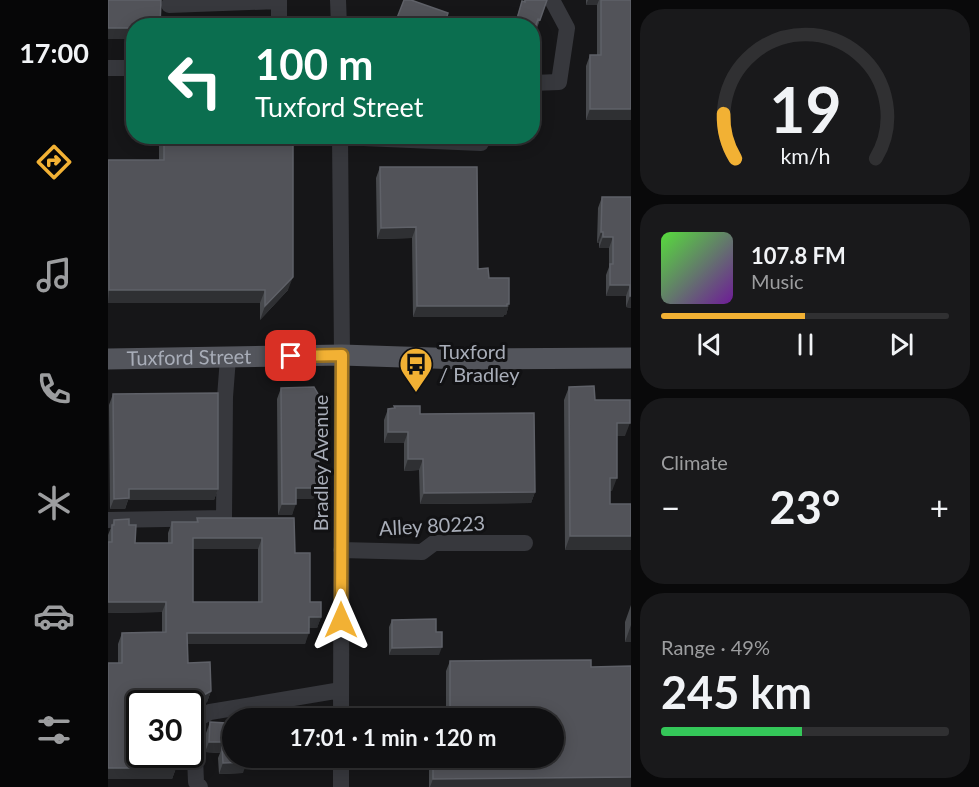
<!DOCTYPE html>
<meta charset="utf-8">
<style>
body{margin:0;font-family:Lato,sans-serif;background:#19191b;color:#f1f3f6;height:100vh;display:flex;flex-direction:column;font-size:22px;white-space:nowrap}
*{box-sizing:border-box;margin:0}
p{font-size:20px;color:#9c9d9f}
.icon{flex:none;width:33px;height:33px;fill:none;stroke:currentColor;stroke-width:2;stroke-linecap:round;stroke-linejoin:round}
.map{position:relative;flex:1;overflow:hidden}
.details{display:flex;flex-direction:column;gap:9px;padding:9px;background:#09090a;width:348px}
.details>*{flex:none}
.top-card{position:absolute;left:18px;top:18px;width:414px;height:126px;border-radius:24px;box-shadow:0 3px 15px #0003,0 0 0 2px #303032;background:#0b6e4f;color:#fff;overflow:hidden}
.speed{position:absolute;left:18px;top:690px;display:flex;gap:12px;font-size:30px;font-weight:700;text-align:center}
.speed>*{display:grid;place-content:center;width:78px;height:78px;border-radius:50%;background:#101012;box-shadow:0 3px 15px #0003,0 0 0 2px #303032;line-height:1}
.speed .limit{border:3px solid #111;border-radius:9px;background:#fff;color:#111}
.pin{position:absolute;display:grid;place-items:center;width:51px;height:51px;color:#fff;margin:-26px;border-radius:12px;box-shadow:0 3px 9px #0006}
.me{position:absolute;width:66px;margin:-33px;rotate:0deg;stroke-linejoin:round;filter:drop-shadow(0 0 4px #0008)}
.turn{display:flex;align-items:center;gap:21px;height:126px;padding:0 30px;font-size:27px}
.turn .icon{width:78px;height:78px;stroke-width:2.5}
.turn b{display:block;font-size:42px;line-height:51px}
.big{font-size:45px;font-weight:700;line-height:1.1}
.details .widget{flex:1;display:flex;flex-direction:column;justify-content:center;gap:9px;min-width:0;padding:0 21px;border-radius:24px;background:#19191b}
.details .dial{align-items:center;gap:0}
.dial svg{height:156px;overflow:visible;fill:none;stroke:#303032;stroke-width:7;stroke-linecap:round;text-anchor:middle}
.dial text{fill:#f1f3f6;stroke:none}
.song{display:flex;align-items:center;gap:18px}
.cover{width:72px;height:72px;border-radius:9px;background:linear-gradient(135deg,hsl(110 70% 55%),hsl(280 70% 35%))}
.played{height:6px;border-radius:3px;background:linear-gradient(90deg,#f2b134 50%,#303032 50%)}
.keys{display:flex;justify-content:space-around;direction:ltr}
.heat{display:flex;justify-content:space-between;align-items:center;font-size:33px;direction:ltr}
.charge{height:9px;border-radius:4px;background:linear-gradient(90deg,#34c759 49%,#303032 0)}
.trip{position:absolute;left:114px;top:708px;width:342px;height:60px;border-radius:30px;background:#101012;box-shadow:0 3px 15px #0003,0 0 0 2px #303032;font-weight:700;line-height:60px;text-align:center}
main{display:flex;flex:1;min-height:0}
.tabs{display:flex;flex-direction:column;width:108px;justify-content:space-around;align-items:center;background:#060607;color:#9c9d9f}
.tabs .icon{width:42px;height:42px}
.tabs .on{color:#f2b134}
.tabs b{font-size:27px;color:#f1f3f6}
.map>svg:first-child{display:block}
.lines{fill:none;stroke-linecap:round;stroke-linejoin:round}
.minor{stroke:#37383d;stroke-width:16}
.major{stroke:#53555c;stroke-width:21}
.wall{fill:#47494d;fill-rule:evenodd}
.shaded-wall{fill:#2f3033}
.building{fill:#525359;stroke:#5f6168;stroke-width:1.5;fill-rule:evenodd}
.route-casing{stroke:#9d7322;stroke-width:15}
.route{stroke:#f2b134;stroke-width:10}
.labels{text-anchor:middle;stroke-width:6;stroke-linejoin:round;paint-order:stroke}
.poi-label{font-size:20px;fill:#a8adb8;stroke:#111113;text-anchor:start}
.street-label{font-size:20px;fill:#a8adb8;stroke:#111113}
</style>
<main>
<nav class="tabs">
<b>17:00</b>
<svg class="icon on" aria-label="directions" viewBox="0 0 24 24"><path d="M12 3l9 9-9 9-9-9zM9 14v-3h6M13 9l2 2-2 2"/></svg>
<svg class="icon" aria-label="music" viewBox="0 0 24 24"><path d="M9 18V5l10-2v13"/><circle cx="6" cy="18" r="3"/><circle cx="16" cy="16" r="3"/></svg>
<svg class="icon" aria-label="phone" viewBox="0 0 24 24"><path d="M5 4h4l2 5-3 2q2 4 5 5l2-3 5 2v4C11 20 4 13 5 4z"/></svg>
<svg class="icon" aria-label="climate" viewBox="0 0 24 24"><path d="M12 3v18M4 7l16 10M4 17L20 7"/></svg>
<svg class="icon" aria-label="car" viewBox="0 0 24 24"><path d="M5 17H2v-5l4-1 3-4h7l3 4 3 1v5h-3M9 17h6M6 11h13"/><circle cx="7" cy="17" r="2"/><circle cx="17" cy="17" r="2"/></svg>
<svg class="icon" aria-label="filters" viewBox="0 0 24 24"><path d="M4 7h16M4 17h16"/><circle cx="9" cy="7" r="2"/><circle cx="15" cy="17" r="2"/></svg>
</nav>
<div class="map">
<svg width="523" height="787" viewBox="0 0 523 787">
<rect width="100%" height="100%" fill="#161618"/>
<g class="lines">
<!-- minor -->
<path class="minor" d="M171 0V26
M230 0 231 26
M61 5 171 1
M0 68H26
M424 83 451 82 459 28 444 0
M232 136 234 355 233 718
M232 137 373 143V136
M0 520 116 518 117 397 120 358
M233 550 314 552 326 543H417
M92 787 88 782 86 733 91 718 102 712 233 690
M233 787V758"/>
<!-- major -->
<path class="major" id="s1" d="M0 359 234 355 354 359 523 358"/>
</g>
<!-- wall -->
<path class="wall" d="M296 0 336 26H287Z
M416 0H439L428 31 426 30 424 34V26H406L414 1H416Z
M478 0H523V120H478V66L482 55H489V5H478Z
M51 136H185L180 290 152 320V303H0V160H51Z
M272 167 370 269 381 278 401 304 398 315H396L395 317H305L304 238 269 239 268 178Z
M494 197H523V308L518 307V296H498V275L501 267V248H491V243H489L490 208Z
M461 387 487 400 517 436H509L504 491H502V504H523V550H457L456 400Z
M173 388 211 481 205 499H188L184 515H170L169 399Z
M5 394 110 489 106 500H20L17 509H2L1 405Z
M286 406 312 414 427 492 423 503 312 504 311 470 296 471V443H276V420L280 409H286Z
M89 518H186L187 553 202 602 213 617 209 628H201L197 644H79L80 663 103 691 99 702 85 710 32 704 68 768 64 779H0V663H10V644L14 633 54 632V612L0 613V535L6 520 21 525 27 543H60V533L64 522H88ZM85 549H150V602H85Z
M523 605V642H517V622Z
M284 620 328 632 331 655H281V627Z
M342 661 483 667 523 787H321V758H446V718H338V671Z
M102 722 115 747 135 773 111 774 110 758 112 753 97 752 98 733Z"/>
<!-- shaded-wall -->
<path class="shaded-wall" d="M480 0H491L489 5H478Z
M0 28H26V39H0Z
M482 109H523V120H478Z
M308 227 304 238 269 239 273 228Z
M493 232H495L491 243H489Z
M495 237H505L501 248H491Z
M185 277 180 290 152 320 157 306Z
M502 285H522L518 296H498Z
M1 290H157L152 303H0Z
M522 296H523V308L518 307Z
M401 304 398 315H396L395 317H305L309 306Z
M509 423H522L517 436H504Z
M280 432H300L296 443H276Z
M300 459H315L311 470 296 471Z
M502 478H509L504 491H497Z
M208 481H211L205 499H184L188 488Z
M21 489H110L106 500H20L17 509H2L6 499Z
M427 492 423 503 312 504 316 493Z
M174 504H188L184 515H170Z
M462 536H523V550H457Z
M85 538H154L150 549H81Z
M0 602H58L54 612 0 613Z
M201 617H213L209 628H197Z
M523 625V642H517Z
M79 633H201L197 644H75Z
M334 647 331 655H281L284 648Z
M103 691 99 702 85 710H82V704H66L67 699Z
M101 742H117L112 753 97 752Z
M139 762 135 773 111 774 115 763Z
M0 768H68L64 779H0Z
M523 777V787H322L325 779Z"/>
<!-- building -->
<path class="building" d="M0 0H53L52 26H26V28H0Z
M296 0H303L340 13 336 26H309L289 18Z
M417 0H439L432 20 430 19 428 25 424 24V26H407L414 1 417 2Z
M493 0H523V109H482V55H493Z
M56 136H185V277L157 306V290H1L0 160H56Z
M272 167H369L370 269 380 268 381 278H401V304H399V306H309L308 227 273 228Z
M494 197H523V296H522V285H502V264H505V237H495V232H493Z
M486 386 487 400H522V423H509V478H502V504H523V536H462L461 387Z
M206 387 210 394 211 481H208V488H188V504H174L173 388Z
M110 393V489H21V498L6 499 5 394Z
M286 406H312V414L426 413 427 492 316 493 315 459H300V432H280V409L287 408Z
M89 518H186L187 553H202V602H213V617H201V633H79L80 663 102 662 103 691 89 699H67V704H32V754H68V768H0V663H14V633L58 632V602H0V542H4V525H6V520L21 519V525H28L27 543H64V522H90ZM85 538H154V602H85Z
M328 619V632H334V647L284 648V620Z
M483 660V667L523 666V777L325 779V758H446V718H342V661Z
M102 722 118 723 117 742H101Z
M114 747H124V758H139V762L115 763Z"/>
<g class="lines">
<defs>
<path id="route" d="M183 356 234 355 233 620"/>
</defs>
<!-- route casing -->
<use href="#route" class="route-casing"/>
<!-- route -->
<use href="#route" class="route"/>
</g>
<!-- icons -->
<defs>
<symbol id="bus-pin" viewBox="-11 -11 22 30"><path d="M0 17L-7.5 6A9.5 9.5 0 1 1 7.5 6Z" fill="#f2b134" stroke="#111113"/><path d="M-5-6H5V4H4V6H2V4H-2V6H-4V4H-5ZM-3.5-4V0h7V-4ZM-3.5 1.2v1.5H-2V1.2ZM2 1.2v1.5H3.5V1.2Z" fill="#111"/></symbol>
</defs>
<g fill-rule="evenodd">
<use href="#bus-pin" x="289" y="345" width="38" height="52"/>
</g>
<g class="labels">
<!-- poi labels -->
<g class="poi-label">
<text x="331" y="359">Tuxford<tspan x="331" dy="23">/ Bradley</tspan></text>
</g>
<!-- street labels -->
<g class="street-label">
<text dy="7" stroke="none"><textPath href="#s1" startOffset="81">Tuxford Street</textPath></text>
<text transform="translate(213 463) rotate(-90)" y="7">Bradley Avenue</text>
<text transform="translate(324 526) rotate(-3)" y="7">Alley 80223</text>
</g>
</g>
</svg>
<div class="speed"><div class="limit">30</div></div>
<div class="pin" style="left:183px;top:356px;background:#d93025"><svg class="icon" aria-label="arrive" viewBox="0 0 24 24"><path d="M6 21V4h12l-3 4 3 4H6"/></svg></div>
<svg class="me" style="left:233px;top:620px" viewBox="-20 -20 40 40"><path d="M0-17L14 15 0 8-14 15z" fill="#f2b134" stroke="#fff" stroke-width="4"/></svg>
<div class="trip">17:01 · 1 min · 120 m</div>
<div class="top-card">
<div class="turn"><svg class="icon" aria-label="left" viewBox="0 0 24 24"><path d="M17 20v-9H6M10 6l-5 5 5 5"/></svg><div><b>100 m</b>Tuxford Street</div></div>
</div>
</div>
<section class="details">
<div class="widget dial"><svg viewBox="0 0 100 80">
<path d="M14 69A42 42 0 1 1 86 69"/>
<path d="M14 69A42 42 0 0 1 8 46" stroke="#f2b134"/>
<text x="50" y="56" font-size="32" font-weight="700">19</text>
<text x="50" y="72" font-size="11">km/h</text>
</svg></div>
<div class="widget">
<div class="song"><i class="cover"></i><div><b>107.8 FM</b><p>Music</p></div></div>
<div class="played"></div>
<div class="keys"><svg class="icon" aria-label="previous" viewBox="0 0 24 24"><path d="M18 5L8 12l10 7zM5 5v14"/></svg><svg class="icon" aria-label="pause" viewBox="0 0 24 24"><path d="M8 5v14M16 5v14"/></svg><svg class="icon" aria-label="next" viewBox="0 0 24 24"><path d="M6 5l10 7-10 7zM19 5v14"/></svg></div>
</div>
<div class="widget"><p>Climate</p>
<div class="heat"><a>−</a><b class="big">23°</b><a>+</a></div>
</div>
<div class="widget"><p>Range · 49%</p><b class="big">245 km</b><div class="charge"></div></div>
</section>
</main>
